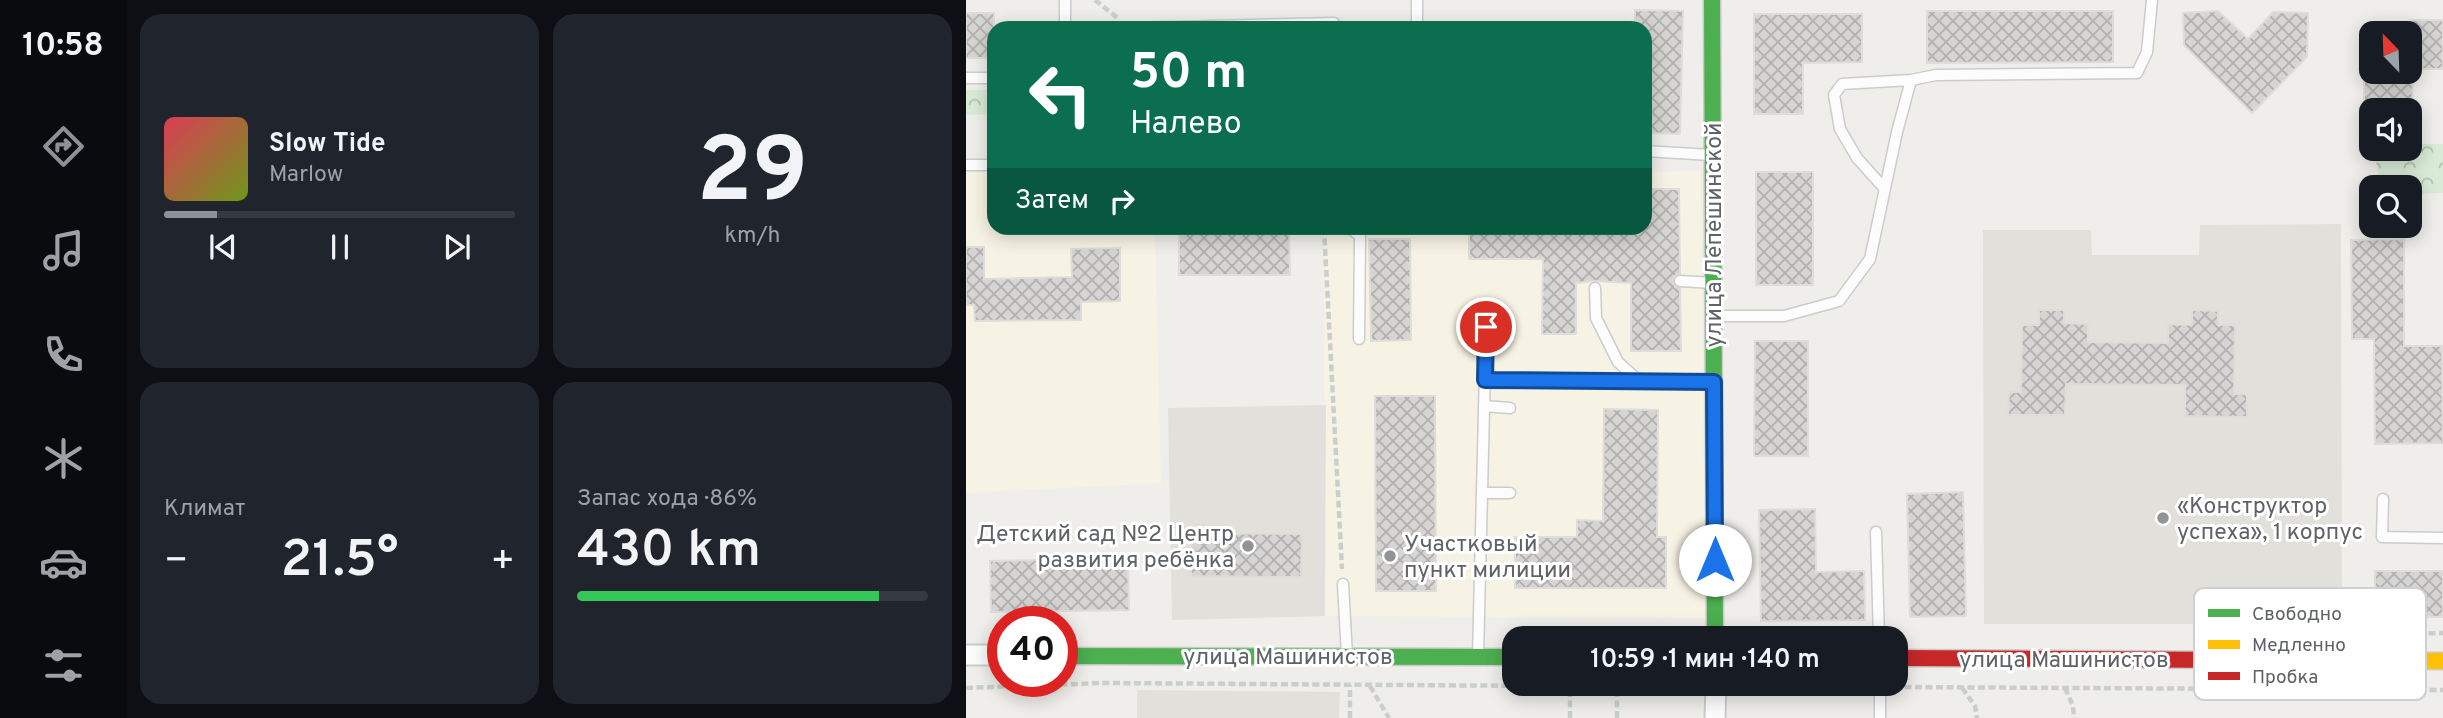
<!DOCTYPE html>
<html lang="ru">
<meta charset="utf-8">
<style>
body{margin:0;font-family:Overpass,sans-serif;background:#20242c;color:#f1f3f6;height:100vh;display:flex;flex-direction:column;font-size:26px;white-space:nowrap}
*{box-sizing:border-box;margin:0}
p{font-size:23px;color:#9ea1a6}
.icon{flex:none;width:38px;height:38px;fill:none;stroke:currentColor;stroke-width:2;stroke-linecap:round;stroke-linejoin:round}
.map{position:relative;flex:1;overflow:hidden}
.details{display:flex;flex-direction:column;gap:14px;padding:14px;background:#0d0f14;width:840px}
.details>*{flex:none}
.banner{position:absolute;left:21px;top:21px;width:665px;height:214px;border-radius:21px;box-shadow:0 4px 18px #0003;background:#0b6e4f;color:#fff;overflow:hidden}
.needle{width:46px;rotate:337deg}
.controls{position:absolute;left:1393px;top:21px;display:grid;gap:14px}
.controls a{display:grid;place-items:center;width:63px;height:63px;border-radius:14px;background:#171b24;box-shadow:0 4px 18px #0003;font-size:35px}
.speed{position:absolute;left:21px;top:606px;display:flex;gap:14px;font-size:35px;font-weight:700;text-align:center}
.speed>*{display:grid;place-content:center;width:91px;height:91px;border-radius:50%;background:#171b24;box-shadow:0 4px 18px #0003;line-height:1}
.speed .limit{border:10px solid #d22;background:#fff;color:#111}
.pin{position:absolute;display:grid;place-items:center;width:60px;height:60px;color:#fff;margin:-30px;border:4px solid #fff;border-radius:50%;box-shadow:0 2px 7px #0007}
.me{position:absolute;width:77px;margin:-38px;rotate:0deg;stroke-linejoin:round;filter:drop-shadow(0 0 5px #0008)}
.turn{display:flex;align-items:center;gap:24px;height:147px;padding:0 28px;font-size:32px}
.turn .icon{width:91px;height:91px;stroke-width:2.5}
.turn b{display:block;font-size:49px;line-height:60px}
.then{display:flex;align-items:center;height:66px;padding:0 28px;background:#0003;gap:14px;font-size:26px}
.big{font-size:52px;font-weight:600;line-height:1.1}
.details .tile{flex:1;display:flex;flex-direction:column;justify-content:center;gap:10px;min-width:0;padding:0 24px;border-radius:21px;background:#20242c}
.details .dial{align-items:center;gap:0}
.dial b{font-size:91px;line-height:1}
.song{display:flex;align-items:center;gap:21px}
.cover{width:84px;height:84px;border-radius:10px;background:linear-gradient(135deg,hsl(350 70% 55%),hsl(80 70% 35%))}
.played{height:7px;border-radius:4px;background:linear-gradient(90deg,#8c9099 15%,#363941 15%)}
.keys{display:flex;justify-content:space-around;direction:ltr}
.heat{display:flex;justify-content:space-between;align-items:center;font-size:38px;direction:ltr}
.charge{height:10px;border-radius:5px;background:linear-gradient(90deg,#34c759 86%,#363941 0)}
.details .tiles{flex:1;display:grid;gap:14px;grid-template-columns:repeat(2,1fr)}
.trip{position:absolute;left:536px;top:626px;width:406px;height:70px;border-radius:21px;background:#171b24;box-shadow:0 4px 18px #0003;font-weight:600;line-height:70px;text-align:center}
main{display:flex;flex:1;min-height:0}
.dock{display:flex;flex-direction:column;width:126px;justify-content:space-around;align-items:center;background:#090b0e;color:#9ea1a6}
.dock .icon{width:49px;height:49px}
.dock .current{color:#8c9099}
.dock b{font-size:32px;color:#f1f3f6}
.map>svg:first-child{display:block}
.commercial{fill:#f7f3e4}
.education{fill:#e2e0da}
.forest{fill:url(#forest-crowns)}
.building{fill:url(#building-cross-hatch);stroke:#deddd9;stroke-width:2}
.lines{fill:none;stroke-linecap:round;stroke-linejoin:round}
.lane-casing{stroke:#cbcccc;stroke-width:13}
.street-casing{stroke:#cbcccc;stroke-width:23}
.fast-casing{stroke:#cacacb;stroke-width:19}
.slow-casing{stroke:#cacacb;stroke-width:19}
.jam-casing{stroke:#cacacb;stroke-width:19}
.path{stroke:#cacfcc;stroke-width:4.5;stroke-dasharray:7 3.5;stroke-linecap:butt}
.lane{stroke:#fdfcfc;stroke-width:10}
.street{stroke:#fdfcfc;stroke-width:19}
.fast{stroke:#4caf50;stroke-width:16}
.slow{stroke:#ffc107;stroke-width:16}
.jam{stroke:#c62828;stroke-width:16}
.route-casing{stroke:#114b97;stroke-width:18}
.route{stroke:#1a73e8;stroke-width:12}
.poi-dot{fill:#919496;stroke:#fff;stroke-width:2.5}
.labels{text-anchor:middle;stroke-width:6;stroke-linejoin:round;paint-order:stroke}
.street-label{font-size:23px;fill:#5f6368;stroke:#fff}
.poi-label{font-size:23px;fill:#5f6368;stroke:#fff;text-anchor:start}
.key{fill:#fff;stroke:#cfd0d2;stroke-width:2}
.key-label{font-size:19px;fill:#5f6368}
</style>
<main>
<nav class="dock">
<b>10:58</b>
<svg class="icon current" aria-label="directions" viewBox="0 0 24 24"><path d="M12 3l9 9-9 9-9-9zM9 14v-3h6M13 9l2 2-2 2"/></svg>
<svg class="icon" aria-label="music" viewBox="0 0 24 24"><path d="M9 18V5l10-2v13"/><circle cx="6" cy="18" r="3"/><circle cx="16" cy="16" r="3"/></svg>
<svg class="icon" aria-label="phone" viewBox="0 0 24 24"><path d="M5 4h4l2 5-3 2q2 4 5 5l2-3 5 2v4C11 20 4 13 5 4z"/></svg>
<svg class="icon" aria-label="climate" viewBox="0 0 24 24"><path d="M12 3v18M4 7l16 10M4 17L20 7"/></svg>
<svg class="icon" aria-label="car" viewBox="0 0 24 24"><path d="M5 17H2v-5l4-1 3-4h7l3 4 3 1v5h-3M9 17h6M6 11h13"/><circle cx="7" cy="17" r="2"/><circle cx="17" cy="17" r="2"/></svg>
<svg class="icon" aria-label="filters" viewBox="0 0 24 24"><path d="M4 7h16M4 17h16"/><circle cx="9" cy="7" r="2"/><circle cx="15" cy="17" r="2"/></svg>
</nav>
<section class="details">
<div class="tiles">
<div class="tile">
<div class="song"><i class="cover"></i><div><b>Slow Tide</b><p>Marlow</p></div></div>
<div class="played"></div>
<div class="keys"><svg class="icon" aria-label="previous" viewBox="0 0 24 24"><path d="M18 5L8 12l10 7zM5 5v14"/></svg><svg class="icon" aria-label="pause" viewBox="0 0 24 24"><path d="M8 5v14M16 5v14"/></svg><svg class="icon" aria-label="next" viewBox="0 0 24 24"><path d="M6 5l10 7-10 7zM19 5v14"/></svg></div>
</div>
<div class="tile dial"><b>29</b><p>km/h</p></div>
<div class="tile"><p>Климат</p>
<div class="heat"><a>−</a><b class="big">21.5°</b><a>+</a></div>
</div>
<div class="tile"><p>Запас хода · 86%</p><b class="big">430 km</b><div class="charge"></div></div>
</div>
</section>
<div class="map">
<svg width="1477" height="718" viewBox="0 0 1477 718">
<defs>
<pattern id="forest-crowns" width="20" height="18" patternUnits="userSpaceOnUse" patternTransform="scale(1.75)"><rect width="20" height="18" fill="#d8ebd6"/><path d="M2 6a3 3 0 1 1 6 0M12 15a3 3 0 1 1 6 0" fill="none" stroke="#b2c2b1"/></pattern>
<pattern id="building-cross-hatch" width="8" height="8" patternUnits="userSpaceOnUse" patternTransform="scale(1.75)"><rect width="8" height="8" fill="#d6d5d3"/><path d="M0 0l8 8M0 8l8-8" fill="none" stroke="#b1b0af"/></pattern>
</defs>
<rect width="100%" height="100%" fill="#efeeea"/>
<!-- commercial -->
<path class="commercial" d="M735 171 739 618 359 616 358 228H679V172Z
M0 172H28V228H189L195 483 0 493Z"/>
<!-- education -->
<path class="education" d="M1375 224 1376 624H1018L1017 230H1125L1126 255H1233L1234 225Z
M360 405 359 616 206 620 202 408Z
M171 690 374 692 373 718H171Z"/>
<!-- forest -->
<path class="forest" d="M0 90H28V114L0 115Z
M1444 144H1477V193L1444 194V187H1413L1409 149H1444Z"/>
<!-- building -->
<path class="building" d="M669 10 717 11 714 134 679 133V28H669Z
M961 11H1147V62L961 63Z
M1252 11 1282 39 1307 12 1342 13 1341 57 1286 113 1218 45 1217 13Z
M0 13H28V58H0Z
M788 14H896V62L837 63V114H788Z
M1444 20H1477V69H1444Z
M1398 72H1447L1446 110H1398Z
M790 172H847V285H790Z
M679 189H713L714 274 708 276 707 281 709 287 714 288 715 351H665V283L629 281 610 283V334H576L577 259H503V228H679Z
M323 228 324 275H213V229Z
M403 239H444L445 340 405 341Z
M1438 239V346H1476L1477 443 1409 444 1408 339H1386L1385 240Z
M0 247H18V279L106 277 105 249 154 248V301L115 302V320L9 321 8 305H0Z
M1073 310H1098V323L1122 324V342L1202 343V324L1226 325V310L1252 311V325H1269L1268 394H1281V417L1219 416V385L1100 384 1099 415H1042L1043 392H1055L1056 325H1073Z
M789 341H842V456H788Z
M409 396H469L470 591H410Z
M638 409 692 410 691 537H700V588H549V537H611V520L637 521Z
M997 492 1000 616 944 617 941 494Z
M849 509 850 572 898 571 899 620 795 621 793 510Z
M226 533 336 534 335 577 225 576Z
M162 559 163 610 25 612 24 561Z
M1409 571H1477V617H1409Z"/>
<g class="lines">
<defs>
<path id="lane" d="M451 0V28
M99 28V0
M166 28 368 23
M0 78H28
M679 151 745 155
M0 165H28
M918 188 891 158 874 129 868 95 876 84 945 80
M384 228 394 236 393 339
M714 281 747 283
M629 288 630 318 652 362 673 381
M748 316H818L873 301 904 259 931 132 945 80 970 75 1171 73 1181 52 1186 0
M519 380 748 381
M518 406 544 408
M516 493H544
M1417 499 1416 537 1477 538
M910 532 913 639
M377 584 381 656
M512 656 520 327
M914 718V684"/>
<path id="street" d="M0 655H37
M749 718 750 684"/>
<path id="fast" d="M746 0 749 639
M96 656 548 657"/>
<path id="slow" d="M1268 660 1477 661"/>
<path id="jam" d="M929 658 1268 660"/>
</defs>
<!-- lane casing -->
<use href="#lane" class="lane-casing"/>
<!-- street casing -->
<use href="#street" class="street-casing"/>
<!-- fast casing -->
<use href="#fast" class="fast-casing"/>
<!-- slow casing -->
<use href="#slow" class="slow-casing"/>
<!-- jam casing -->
<use href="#jam" class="jam-casing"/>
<!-- path -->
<path class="path" d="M129 0 153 19
M358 228 376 569
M1431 634 1477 633
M559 636H725
M773 636H897
M404 686 423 718
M771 687H899
M928 687 1477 690
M0 688 136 683 731 687
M996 688 1009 706 1011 718
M1099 688 1107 706 1108 718
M384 718V685
M604 718V686
M651 718V686"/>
<!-- lane -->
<use href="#lane" class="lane"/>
<!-- street -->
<use href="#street" class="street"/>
<!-- fast -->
<use href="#fast" class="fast"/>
<!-- slow -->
<use href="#slow" class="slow"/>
<!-- jam -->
<use href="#jam" class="jam"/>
</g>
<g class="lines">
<defs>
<path id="route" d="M520 327 519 380 748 382 749 560"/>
</defs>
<!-- route casing -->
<use href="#route" class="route-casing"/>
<!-- route -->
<use href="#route" class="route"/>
</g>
<!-- markers -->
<g class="poi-dot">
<circle cx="1197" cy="518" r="7"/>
<circle cx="282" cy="546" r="7"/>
<circle cx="424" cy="556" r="7"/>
</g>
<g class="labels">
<!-- street labels -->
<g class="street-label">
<text transform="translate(747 235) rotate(-90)" y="8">улица Лепешинской</text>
<text x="322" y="664">улица Машинистов</text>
<text x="1098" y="667">улица Машинистов</text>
</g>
<!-- poi labels -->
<g class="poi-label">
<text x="1211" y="513">«Конструктор<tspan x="1211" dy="26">успеха», 1 корпус</tspan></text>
<text x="268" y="541" text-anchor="end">Детский сад №2 Центр<tspan x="268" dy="26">развития ребёнка</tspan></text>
<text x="438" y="551">Участковый<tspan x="438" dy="26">пункт милиции</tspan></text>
</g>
</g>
<!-- legend -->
<rect x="1228" y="588" width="232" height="112" rx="10" class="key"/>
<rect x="1242" y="609" width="32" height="8" fill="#4caf50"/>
<rect x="1242" y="640" width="32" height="9" fill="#ffc107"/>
<rect x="1242" y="672" width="32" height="8" fill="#c62828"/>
<g class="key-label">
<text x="1286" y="620">Свободно</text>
<text x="1286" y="651">Медленно</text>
<text x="1286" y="683">Пробка</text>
</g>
</svg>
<div class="controls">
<a><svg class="needle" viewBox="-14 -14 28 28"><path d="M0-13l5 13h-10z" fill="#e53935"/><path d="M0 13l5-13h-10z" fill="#9ea1a6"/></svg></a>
<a><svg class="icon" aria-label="sound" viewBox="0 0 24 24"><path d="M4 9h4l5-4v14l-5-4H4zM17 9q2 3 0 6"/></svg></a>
<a><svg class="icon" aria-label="search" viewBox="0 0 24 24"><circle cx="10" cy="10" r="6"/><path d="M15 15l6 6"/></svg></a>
</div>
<div class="speed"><div class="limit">40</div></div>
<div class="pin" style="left:520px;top:327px;background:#d93025"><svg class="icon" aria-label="arrive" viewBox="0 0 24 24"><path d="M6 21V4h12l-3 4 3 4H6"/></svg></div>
<svg class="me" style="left:749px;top:560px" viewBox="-20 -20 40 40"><circle r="19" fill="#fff"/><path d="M0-13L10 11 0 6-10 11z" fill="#1a73e8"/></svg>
<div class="trip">10:59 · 1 мин · 140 m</div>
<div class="banner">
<div class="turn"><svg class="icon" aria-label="left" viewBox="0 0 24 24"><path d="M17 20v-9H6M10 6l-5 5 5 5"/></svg><div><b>50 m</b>Налево</div></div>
<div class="then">Затем<svg class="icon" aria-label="right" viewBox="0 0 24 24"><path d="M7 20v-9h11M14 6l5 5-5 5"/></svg></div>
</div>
</div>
</main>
